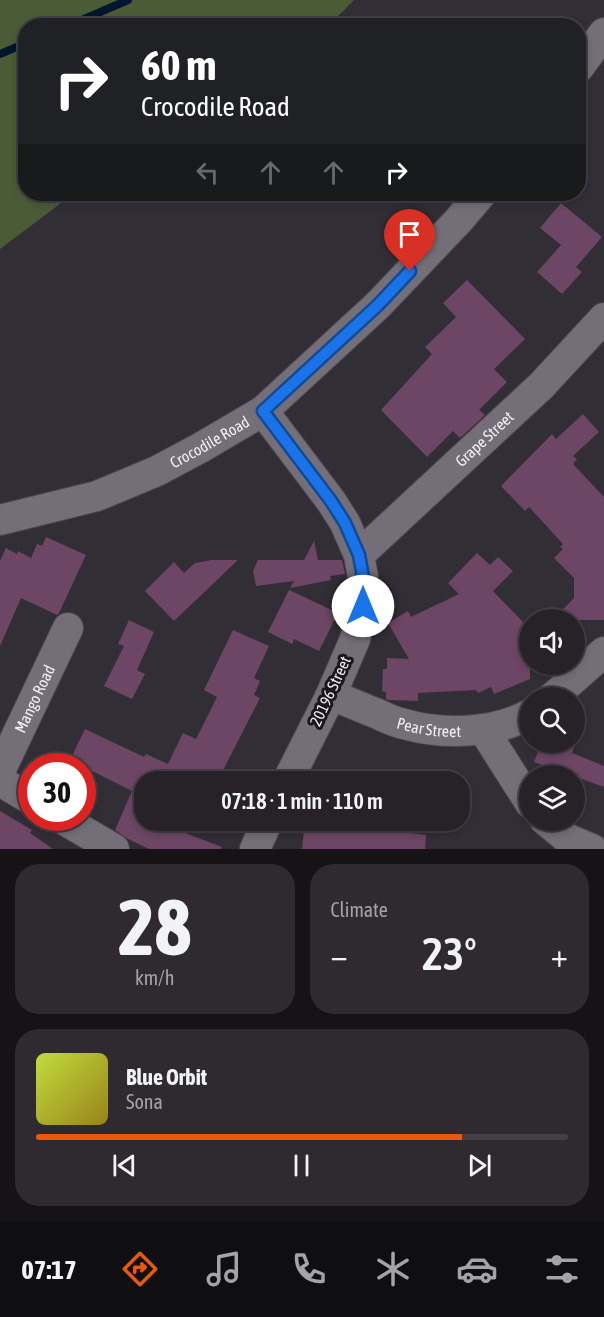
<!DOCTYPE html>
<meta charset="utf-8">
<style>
body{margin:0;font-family:"Asap Condensed",sans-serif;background:#2e2a30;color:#f1f3f6;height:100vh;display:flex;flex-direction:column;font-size:22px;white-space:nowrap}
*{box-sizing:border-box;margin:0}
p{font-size:20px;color:#a4a4a8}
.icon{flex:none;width:33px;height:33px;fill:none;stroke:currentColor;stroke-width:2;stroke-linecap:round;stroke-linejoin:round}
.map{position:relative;height:849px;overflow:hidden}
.details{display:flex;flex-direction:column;gap:15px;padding:15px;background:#151316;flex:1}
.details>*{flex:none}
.banner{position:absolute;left:18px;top:18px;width:568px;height:183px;border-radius:24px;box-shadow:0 3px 9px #0003,0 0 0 2px #423f45;background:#202124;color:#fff;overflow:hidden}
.tools{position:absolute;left:519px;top:609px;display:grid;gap:12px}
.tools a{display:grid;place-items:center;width:66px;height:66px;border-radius:50%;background:#262228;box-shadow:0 3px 9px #0003,0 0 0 2px #423f45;font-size:30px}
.speed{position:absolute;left:18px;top:753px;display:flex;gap:12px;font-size:30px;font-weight:700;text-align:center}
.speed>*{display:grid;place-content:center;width:78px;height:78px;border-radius:50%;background:#262228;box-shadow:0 3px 9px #0003,0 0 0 2px #423f45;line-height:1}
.speed .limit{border:9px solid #d22;background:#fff;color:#111}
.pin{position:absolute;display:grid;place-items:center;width:51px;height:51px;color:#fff;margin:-62px -26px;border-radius:50% 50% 50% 0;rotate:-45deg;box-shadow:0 0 6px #0007}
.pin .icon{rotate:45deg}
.me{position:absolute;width:66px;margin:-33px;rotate:0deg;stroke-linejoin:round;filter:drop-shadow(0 0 4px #0008)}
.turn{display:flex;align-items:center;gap:21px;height:126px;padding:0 24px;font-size:27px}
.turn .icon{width:78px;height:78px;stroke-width:2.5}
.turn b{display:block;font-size:42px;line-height:51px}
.lanes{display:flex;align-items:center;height:57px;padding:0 24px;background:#0003;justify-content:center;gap:30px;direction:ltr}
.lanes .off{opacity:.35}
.big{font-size:45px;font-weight:600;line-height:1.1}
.details .tile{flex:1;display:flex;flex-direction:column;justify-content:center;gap:9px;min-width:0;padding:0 21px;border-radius:24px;background:#2e2a30}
.details .dial{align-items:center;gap:0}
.dial b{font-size:78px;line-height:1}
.song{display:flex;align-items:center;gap:18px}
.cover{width:72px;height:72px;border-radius:9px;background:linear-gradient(135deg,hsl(70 70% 55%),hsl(50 70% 35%))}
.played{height:6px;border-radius:3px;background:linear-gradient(90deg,#ea580c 80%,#423f45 80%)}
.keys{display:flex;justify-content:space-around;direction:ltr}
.heat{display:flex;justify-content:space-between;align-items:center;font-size:33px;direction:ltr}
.details .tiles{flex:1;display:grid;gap:15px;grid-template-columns:1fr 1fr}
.tile:last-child{grid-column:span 2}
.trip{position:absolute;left:134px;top:771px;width:336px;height:60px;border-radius:24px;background:#262228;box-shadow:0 3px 9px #0003,0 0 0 2px #423f45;font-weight:600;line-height:60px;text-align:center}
.menu{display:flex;height:96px;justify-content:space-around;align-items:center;background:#0f0e10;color:#a4a4a8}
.menu .icon{width:42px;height:42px}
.menu .on{color:#ea580c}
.menu b{font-size:27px;color:#f1f3f6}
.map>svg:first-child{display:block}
.green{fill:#4b5b36}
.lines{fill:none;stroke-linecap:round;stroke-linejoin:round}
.stream{stroke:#00162d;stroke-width:8}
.building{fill:#6d4565}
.street-casing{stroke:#4e4a51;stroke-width:32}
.street{stroke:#736e77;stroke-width:30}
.route-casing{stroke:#114b97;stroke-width:15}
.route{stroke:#1a73e8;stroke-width:10}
.labels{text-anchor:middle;stroke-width:6;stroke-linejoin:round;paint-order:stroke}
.street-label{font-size:16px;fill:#f2eff4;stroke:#19171b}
</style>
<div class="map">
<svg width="604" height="849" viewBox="0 0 604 849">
<rect width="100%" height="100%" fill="#322e36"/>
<!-- green -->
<path class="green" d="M0 0H354L329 25 26 26V194H73L0 249Z"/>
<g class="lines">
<!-- stream -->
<path class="stream" d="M68 26 128 0
M0 54 26 43"/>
</g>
<!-- building -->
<path class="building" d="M561 203 602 237 576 267 582 272 562 294 537 272 561 245 540 228Z
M467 280 525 339 494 369 507 382 479 410 485 415 460 438 453 431 427 457 381 410 432 354 425 347 456 317 443 303Z
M583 414 599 432 573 456 577 459 573 464 604 497V620H553L574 598V578L554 558 563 549 560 547 563 544 529 507 525 511 501 486 552 434 556 439Z
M46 537 86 555 59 613 57 615 21 598 0 646V561L6 548 17 554 18 551 31 558 37 544 42 546Z
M314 541 318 560H342L345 574 330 576 331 580 290 588 294 581 256 586 253 571 258 560H304Z
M477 553 490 565 498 557 513 571 493 591 530 629V679L494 694 491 687 478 693 476 690 418 693V701L389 700 386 699V692L382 691 383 669H387V658L409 659 388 623 408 611 411 617 459 594 448 583Z
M212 560H238L174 621 145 591 174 562 184 573 195 563Z
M289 590 338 613 319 651 294 639 292 644 268 632Z
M129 620 154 632 137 670 145 674 132 699 104 686 124 646 118 644Z
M233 630 269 646 254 678 260 681 254 695 260 698 217 782H144V820H151L222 847 221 849H149L128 839 115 830 132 791 82 766H67L85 729 144 757 146 754 168 764 183 733 196 739 217 697 204 690Z
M542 742H576L572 753 604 766V787L534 762Z
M0 811 32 830 30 833 53 849H0Z
M305 821 426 835 425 849H302Z"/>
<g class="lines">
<defs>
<g id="street">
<path d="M579 67 604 33"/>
<path d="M263 411 331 501 345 523 359 555 363 577V606L355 639 331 695 287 782"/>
<path id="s1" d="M0 520 97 496 157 471 200 448 263 411 378 305 458 221 481 194"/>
<path id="s2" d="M359 555 541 386 604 318"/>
<path id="s3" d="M331 695C347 701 362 708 378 714 386 718 395 722 404 724 442 735 494 734 530 714"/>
<path d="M552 698 604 652"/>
<path d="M483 729 530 803"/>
<path id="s4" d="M0 771 68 628"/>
<path d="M0 781 32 800"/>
<path d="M61 818 114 849"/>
<path d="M545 820 568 839 592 849"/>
<path d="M255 849 268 820"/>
</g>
</defs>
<!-- street casing -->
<use href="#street" class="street-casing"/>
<!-- street -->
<use href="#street" class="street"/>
</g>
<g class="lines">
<defs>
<path id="route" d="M363 606V577L359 555 345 523 331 501 263 411 378 305 410 271"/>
</defs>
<!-- route casing -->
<use href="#route" class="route-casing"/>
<!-- route -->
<use href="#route" class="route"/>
</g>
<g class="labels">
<!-- street labels -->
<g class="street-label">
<text dy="6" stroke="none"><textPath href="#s2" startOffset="171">Grape Street</textPath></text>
<text dy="6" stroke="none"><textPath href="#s1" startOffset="225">Crocodile Road</textPath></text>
<text transform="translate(330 691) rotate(-65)" y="6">20196 Street</text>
<text dy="6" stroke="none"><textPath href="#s4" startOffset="80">Mango Road</textPath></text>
<text dy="6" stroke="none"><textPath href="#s3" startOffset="104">Pear Street</textPath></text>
</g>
</g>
</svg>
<div class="tools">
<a><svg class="icon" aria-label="sound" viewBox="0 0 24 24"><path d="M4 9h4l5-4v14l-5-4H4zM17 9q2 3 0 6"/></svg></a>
<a><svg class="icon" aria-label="search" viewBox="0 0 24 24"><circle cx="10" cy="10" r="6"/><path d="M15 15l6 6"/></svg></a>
<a><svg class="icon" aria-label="layers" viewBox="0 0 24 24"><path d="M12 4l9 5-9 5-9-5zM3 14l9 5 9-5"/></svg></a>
</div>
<div class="speed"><div class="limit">30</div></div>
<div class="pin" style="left:410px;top:271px;background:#d93025"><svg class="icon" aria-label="arrive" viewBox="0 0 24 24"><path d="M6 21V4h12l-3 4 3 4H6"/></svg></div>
<svg class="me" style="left:363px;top:606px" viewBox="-20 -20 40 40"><circle r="19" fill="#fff"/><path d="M0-13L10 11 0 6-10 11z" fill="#1a73e8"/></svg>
<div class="trip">07:18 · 1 min · 110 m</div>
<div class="banner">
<div class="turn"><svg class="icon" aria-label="right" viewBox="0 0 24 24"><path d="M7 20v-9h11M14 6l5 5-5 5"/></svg><div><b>60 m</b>Crocodile Road</div></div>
<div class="lanes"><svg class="icon off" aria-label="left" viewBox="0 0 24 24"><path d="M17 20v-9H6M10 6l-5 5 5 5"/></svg><svg class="icon off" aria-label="ahead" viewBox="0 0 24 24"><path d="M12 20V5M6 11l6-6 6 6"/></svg><svg class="icon off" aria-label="ahead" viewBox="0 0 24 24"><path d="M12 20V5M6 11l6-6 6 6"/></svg><svg class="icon" aria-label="right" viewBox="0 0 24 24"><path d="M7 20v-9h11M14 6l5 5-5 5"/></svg></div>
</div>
</div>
<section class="details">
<div class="tiles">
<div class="tile dial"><b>28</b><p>km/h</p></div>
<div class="tile"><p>Climate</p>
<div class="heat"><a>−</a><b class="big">23°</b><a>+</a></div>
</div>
<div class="tile">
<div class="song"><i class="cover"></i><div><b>Blue Orbit</b><p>Sona</p></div></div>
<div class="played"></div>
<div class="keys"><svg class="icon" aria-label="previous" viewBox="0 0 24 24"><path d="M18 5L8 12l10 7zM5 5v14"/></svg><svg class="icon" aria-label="pause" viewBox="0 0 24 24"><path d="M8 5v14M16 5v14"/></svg><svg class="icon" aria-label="next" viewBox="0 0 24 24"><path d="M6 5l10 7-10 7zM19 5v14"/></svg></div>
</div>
</div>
</section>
<nav class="menu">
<b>07:17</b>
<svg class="icon on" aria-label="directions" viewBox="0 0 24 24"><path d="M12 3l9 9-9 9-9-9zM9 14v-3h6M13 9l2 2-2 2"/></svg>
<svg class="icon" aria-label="music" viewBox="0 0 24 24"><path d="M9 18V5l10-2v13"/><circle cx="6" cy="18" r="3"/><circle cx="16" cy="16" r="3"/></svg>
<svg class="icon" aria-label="phone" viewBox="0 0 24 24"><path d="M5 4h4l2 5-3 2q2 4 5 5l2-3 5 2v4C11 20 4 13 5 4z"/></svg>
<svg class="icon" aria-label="climate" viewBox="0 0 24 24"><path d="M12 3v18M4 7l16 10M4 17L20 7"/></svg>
<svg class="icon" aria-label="car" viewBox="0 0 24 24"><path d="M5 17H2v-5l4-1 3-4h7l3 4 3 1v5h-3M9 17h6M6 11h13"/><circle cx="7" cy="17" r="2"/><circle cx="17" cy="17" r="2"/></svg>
<svg class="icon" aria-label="filters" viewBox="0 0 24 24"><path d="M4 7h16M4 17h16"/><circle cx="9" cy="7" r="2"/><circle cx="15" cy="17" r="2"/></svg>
</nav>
